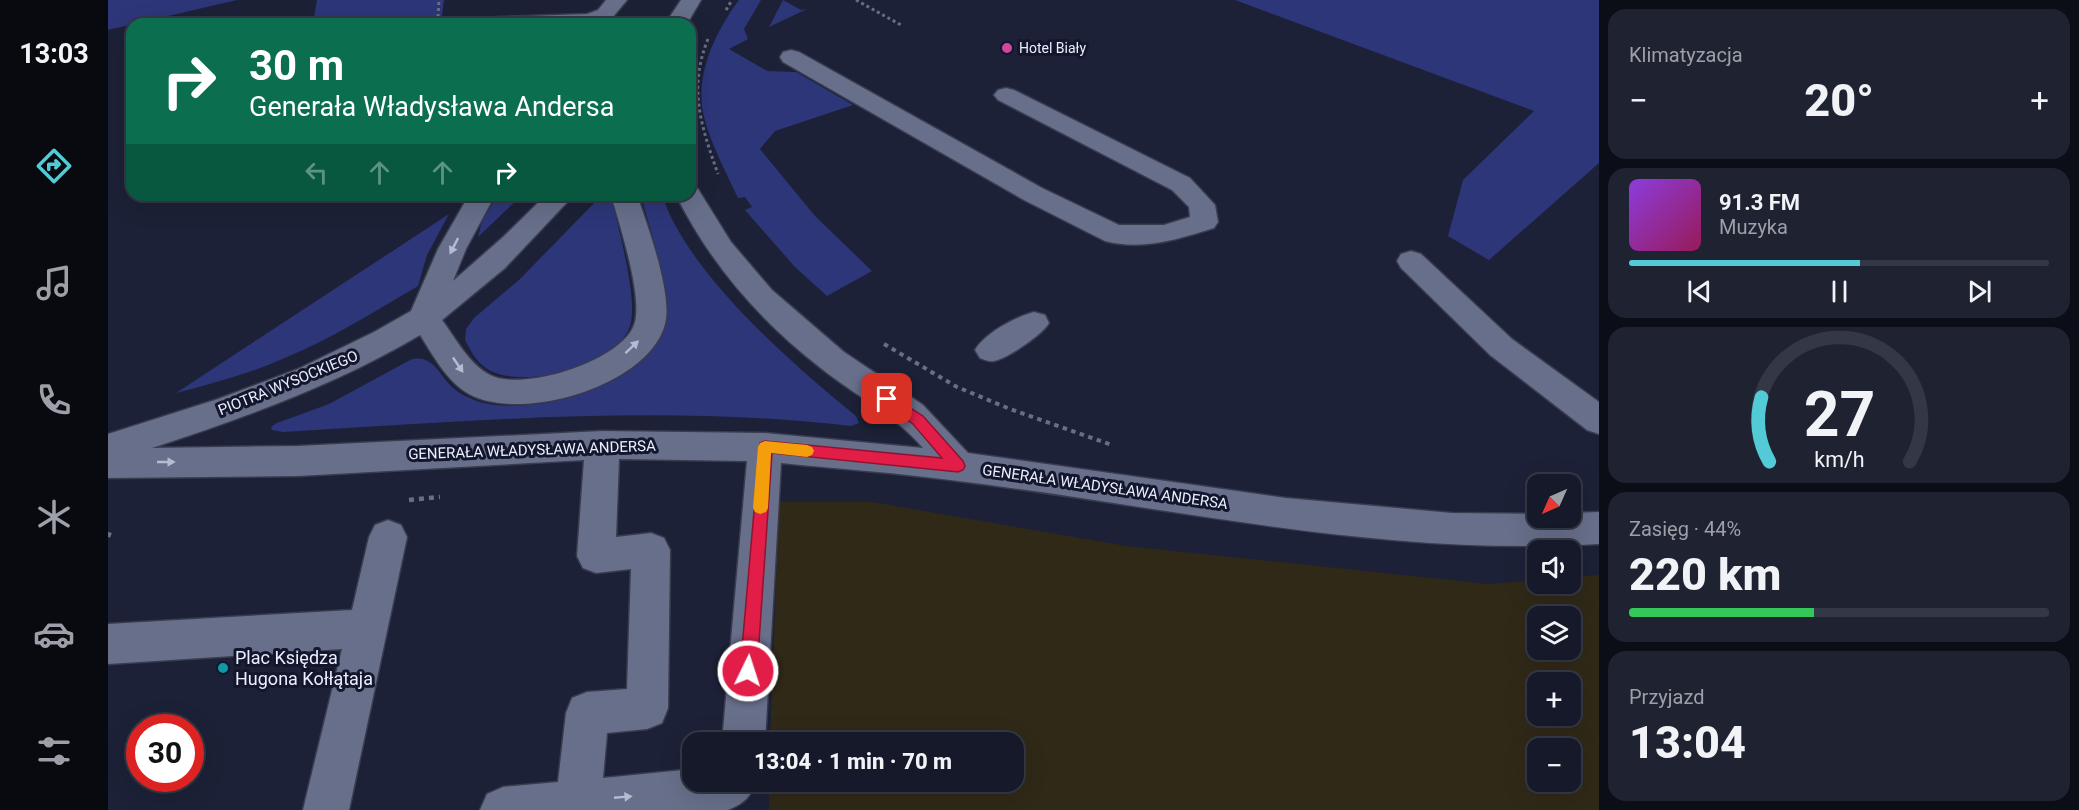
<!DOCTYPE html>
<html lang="pl">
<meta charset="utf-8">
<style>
body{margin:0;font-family:Roboto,sans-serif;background:#1e2231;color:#f1f3f6;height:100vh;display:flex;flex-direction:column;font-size:22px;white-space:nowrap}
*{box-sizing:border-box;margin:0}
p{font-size:20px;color:#9da0a8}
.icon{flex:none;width:33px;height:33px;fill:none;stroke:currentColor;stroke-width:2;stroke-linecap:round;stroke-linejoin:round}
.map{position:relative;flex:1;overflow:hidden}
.drawer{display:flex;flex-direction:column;gap:9px;padding:9px;background:#0c0e17;width:480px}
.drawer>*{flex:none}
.banner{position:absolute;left:18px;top:18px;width:570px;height:183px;border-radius:18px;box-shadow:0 6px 24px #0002,0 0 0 2px #343846;background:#0b6e4f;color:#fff;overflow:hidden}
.needle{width:39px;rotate:225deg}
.controls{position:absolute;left:1419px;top:474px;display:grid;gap:12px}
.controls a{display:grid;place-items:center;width:54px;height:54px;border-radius:12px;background:#151929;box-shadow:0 6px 24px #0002,0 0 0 2px #343846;font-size:30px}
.speed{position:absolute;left:18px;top:714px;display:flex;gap:12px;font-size:30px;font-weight:700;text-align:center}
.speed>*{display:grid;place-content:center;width:78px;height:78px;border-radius:50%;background:#151929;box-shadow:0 6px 24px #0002,0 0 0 2px #343846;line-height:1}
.speed .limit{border:9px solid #d22;background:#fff;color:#111}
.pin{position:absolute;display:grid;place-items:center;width:51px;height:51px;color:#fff;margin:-26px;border-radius:12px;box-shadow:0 3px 9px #0006}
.me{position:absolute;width:66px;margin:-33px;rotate:4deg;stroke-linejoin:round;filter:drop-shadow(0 0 4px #0008)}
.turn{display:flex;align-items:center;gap:21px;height:126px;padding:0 24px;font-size:27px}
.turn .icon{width:78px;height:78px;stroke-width:2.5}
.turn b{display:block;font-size:42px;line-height:51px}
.lanes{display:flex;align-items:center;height:57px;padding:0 24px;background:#0003;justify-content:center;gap:30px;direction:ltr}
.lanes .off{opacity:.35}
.big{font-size:45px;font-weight:800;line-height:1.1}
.drawer .card{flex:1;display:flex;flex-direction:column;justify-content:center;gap:9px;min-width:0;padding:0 21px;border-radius:18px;background:#1e2231}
.drawer .dial{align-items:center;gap:0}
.dial svg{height:156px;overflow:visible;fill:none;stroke:#343846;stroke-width:7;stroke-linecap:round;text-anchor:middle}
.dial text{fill:#f1f3f6;stroke:none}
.song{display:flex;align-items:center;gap:18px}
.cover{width:72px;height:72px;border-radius:9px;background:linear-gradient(135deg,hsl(270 70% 55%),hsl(330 70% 35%))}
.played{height:6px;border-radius:3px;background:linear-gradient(90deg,#52cbd7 55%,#343846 55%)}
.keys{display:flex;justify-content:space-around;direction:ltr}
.heat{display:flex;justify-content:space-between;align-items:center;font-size:33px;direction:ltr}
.charge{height:9px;border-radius:4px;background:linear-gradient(90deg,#34c759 44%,#343846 0)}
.trip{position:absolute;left:574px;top:732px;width:342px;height:60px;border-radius:18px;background:#151929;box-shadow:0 6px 24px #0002,0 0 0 2px #343846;font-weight:800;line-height:60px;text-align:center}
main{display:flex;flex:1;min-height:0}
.dock{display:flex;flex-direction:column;width:108px;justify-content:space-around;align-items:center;background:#080a10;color:#9da0a8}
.dock .icon{width:42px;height:42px}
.dock .selected{color:#52cbd7}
.dock b{font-size:27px;color:#f1f3f6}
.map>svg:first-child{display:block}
.commercial{fill:#302918;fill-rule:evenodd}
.green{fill:#2d3679}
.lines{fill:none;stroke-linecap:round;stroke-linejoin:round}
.minor-casing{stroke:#393c4f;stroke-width:3}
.path-far2{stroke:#6a6e82;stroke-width:3;stroke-dasharray:3 3;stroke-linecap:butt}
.path-far1{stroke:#6a6e82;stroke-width:4;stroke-dasharray:4.5 4.5;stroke-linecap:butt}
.path{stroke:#6a6e82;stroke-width:4.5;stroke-dasharray:5 5;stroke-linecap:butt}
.minor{fill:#686f8a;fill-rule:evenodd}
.oneway{fill:#b6bbd0}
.route{fill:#e11d48;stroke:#92132f;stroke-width:1.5}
.slow{fill:#f59e0b}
.hotel-dot{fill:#d1479c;stroke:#13172d;stroke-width:2}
.culture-dot{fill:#0f9aa8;stroke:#13172d;stroke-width:2}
.labels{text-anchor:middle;stroke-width:6;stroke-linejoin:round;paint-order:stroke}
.far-poi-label{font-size:14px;fill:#eaeefe;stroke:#13172d;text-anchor:start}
.street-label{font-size:15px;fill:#eaeefe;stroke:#13172d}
.near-poi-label{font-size:18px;fill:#eaeefe;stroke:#13172d;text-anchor:start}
</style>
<main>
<nav class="dock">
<b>13:03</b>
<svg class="icon selected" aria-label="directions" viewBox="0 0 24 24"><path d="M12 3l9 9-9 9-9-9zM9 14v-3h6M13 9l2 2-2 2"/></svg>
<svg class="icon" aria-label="music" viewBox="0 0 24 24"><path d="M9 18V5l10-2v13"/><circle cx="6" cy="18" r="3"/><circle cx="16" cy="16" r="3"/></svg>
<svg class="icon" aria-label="phone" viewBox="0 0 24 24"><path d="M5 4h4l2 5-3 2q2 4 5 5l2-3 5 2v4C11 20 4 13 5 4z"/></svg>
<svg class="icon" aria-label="climate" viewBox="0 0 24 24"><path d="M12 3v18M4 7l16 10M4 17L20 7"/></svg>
<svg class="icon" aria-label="car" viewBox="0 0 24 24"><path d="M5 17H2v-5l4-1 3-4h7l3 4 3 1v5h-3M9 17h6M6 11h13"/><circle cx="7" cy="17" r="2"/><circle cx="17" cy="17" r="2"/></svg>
<svg class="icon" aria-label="filters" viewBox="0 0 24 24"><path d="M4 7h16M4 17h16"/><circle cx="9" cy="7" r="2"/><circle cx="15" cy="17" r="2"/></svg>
</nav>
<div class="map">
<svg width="1491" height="810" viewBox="0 0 1491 810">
<rect width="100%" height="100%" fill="#1c2137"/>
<!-- commercial -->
<path class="commercial" d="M671 502H764L1018 546 1380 584 1429 580 1430 584H1462L1463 577 1491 575V810H661V782H906V742H662ZM1430 616H1462V650H1430ZM1430 682H1462V716H1430ZM1462 748V782H1430V748Z"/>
<!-- green -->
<path class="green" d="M0 0H129L0 30Z
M209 0H336L333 24H205Z
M631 0H653L636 29 640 39 621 49 659 71 688 72 745 105 667 131 652 149 707 216 764 271 719 296 687 267 637 210 644 207 637 197 630 198C618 172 603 145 596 117 586 76 607 32 631 0Z
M675 0 693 10 699 9 661 27Z
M1127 0H1491V163L1381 260 1340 236 1355 180 1426 111Z
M390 195H414L370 237 374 221Z
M494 195H503C509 225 529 293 523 322 514 366 418 389 383 371 369 364 364 353 357 340L358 329 366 318 411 280Z
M533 195H554C580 274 684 364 748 416L751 423 743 426C554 404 364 421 175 432L164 430 163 427 169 423 221 404 304 359C326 355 331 375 345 388 352 394 361 398 369 401 423 419 548 385 558 320 563 288 541 228 533 195Z
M341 214 319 255 310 286C267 311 225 338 179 357 144 373 106 383 68 393Z"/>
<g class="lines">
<defs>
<path id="minor" d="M498 0H519L504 18 491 24H356L359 19 367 18 479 14 490 10Z
M573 0H593L579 24H557Z
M683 50 691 52 934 188 1011 225H1056L1082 217 1081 207 1064 190 890 100 886 95 890 90 898 88 906 90 1082 178 1107 205 1110 222 1106 228C1071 239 1034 251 997 241L916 200 675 62 672 57 675 52Z
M582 187 590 189 623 242 664 290 736 352 815 405 860 453 1178 498 1344 513 1430 514V518H1462V513L1491 512V544C1275 557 1063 507 850 481 791 473 732 469 673 463L657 742H614L639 461 511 459 508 537 543 533 556 538 562 550 560 708 554 723 539 729 499 733 495 778 585 769V782H648C642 798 636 803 620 810H372L379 794 395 787 450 782 458 713 464 698 479 692 519 689 523 569 488 573 475 568 469 556 476 460 190 476 0 478V434L110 399 190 369 266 332 303 311 330 249 361 195H387L358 249 345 281 394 238 438 195H466L397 268 334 320C348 339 361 364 382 375 415 392 513 361 526 325 536 299 511 223 503 195H529C539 224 565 295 557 324 541 386 413 423 361 394 339 382 325 355 312 335 228 385 137 417 44 448L190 446 494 431 657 433 815 448C787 415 748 396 714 369 652 321 603 265 568 195H582Z
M1303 251 1313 254 1404 339 1491 402V434L1479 430 1382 355 1293 268 1289 261 1293 254Z
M926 312 937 315 941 323C934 335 900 358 886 361 881 362 877 360 872 358L867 350C877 333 907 317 926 312Z
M280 520 293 525 299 537 241 810H195L234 649 0 664V624L244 610 261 537 267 525Z"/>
</defs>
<!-- minor casing -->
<use href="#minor" class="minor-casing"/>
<!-- path-far2 -->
<path class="path-far2" d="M748 0 793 25
M618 10 624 0
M330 17 331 0
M600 39C580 88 593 126 610 174"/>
<!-- path-far1 -->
<path class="path-far1" d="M776 344 849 387 902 409 1004 445"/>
<!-- path -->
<path class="path" d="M301 500 332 497
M0 537 3 529"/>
<!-- minor -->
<use href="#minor" class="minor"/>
</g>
<!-- one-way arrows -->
<defs><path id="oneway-solid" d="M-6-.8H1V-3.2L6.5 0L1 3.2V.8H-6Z" transform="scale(1.5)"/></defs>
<g class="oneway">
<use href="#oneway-solid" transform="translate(346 246) rotate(117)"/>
<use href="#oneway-solid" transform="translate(524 347) rotate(-43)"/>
<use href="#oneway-solid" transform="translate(350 365) rotate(56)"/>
<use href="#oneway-solid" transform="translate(58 462)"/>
<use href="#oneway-solid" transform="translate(515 797) rotate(-5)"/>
</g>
<!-- route -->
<path class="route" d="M779 393 815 416 855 461 857 466 855 470 850 472 664 453 649 671 647 677 640 679 634 677 632 671 652 443 657 441 834 458 805 424 774 403 772 399 774 395Z"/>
<!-- slow -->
<path class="slow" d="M657 441 699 445 704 447 706 451 704 455 699 457 663 453 660 508 658 512 652 514 647 512 645 508 650 447 652 443Z"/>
<!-- markers -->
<circle class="hotel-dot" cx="899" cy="48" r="6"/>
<circle class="culture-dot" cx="115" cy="668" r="6"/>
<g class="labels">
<!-- far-poi labels -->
<g class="far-poi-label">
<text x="911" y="53">Hotel Biały</text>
</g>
<!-- street labels -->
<g class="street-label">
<text transform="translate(180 383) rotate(-22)" y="5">PIOTRA WYSOCKIEGO</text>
<text transform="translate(424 450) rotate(-2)" y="5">GENERAŁA WŁADYSŁAWA ANDERSA</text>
<text transform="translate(997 487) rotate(8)" y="5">GENERAŁA WŁADYSŁAWA ANDERSA</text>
</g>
<!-- near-poi labels -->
<g class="near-poi-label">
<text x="127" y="664">Plac Księdza<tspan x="127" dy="21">Hugona Kołłątaja</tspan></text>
</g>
</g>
</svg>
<div class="controls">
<a><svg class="needle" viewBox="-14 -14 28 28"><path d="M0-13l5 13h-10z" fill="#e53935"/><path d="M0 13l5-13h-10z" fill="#9da0a8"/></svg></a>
<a><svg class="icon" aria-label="sound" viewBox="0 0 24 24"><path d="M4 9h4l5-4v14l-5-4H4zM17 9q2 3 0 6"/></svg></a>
<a><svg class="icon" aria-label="layers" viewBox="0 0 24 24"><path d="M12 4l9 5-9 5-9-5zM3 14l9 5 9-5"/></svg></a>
<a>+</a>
<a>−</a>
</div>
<div class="speed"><div class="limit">30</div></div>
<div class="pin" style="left:779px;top:399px;background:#d93025"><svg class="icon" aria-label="arrive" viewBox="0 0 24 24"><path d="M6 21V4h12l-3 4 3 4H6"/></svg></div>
<svg class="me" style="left:640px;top:671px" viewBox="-20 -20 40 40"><circle r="17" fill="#e11d48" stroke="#fff" stroke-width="3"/><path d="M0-11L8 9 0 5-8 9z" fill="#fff"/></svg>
<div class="trip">13:04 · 1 min · 70 m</div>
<div class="banner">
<div class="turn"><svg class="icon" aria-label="right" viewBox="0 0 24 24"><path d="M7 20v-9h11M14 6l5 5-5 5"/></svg><div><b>30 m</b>Generała Władysława Andersa</div></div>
<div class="lanes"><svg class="icon off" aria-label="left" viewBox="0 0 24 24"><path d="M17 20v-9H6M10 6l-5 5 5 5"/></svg><svg class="icon off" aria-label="ahead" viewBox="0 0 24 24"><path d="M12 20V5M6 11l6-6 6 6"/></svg><svg class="icon off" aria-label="ahead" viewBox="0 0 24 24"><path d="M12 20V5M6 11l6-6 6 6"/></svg><svg class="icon" aria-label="right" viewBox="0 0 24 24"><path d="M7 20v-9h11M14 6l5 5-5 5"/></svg></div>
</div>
</div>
<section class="drawer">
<div class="card"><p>Klimatyzacja</p>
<div class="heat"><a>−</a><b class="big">20°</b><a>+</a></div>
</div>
<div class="card">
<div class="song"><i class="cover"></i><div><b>91.3 FM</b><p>Muzyka</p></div></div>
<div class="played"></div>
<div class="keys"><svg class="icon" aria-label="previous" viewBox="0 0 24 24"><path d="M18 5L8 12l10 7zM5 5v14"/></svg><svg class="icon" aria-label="pause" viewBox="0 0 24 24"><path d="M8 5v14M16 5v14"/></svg><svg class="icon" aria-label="next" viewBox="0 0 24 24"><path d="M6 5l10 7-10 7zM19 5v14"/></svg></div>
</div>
<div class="card dial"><svg viewBox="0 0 100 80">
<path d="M14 69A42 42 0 1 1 86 69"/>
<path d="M14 69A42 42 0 0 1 10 36" stroke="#52cbd7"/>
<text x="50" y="56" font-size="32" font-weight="700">27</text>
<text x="50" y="72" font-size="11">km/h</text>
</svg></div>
<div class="card"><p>Zasięg · 44%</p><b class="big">220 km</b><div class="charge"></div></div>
<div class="card"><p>Przyjazd</p><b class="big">13:04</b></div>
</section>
</main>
